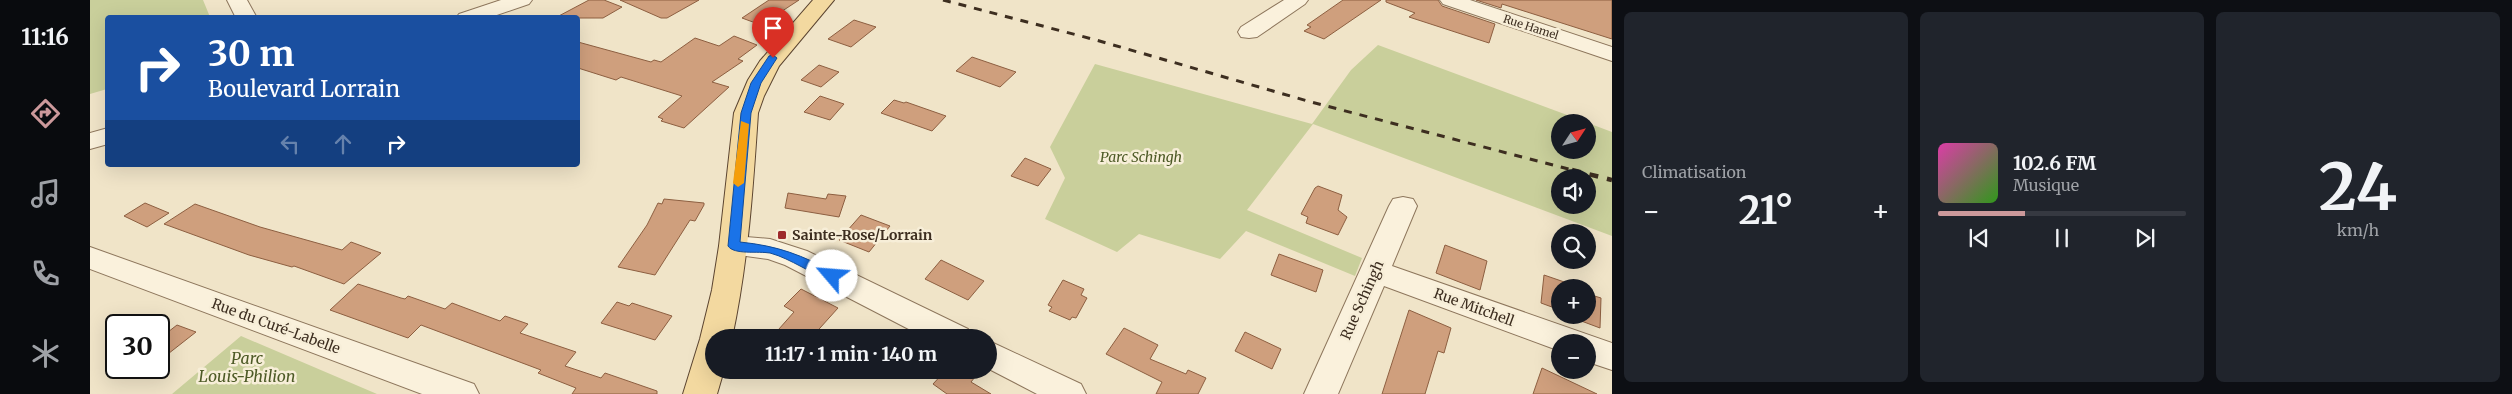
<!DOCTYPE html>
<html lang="fr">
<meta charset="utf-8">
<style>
body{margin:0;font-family:Merriweather,serif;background:#20242c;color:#f1f3f6;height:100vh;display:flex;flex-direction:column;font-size:19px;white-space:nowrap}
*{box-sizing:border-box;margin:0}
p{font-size:16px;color:#9ea1a6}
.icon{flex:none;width:28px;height:28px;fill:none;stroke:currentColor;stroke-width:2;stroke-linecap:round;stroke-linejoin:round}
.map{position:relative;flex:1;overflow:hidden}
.panel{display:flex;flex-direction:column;gap:12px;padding:12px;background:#0d0f14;width:900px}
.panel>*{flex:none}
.guide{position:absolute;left:15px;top:15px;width:475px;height:152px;border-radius:5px;box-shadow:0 5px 20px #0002;background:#1a4fa0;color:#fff;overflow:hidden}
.needle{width:32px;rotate:54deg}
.buttons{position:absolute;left:1461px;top:114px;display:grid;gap:10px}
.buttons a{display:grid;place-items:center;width:45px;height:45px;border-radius:50%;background:#171b24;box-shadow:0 5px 20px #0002;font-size:25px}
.speed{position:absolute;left:15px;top:314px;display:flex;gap:10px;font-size:25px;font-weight:700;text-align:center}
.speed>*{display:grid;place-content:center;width:65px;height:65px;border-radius:50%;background:#171b24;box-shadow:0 5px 20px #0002;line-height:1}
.speed .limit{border:2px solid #111;border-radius:8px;background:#fff;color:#111}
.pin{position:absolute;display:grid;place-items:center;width:42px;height:42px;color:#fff;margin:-51px -21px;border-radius:50% 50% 50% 0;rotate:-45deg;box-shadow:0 0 5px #0007}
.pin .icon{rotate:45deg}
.me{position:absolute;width:55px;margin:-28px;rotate:297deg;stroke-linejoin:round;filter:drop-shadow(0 0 4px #0008)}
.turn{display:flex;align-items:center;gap:18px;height:105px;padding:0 20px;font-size:22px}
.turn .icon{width:65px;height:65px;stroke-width:2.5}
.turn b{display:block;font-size:35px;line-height:42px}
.lanes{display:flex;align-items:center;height:48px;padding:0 20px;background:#0003;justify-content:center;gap:25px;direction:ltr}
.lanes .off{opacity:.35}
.big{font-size:38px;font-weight:700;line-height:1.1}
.panel .tile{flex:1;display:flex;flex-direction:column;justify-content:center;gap:8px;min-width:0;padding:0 18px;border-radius:8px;background:#20242c}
.panel .dial{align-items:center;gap:0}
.dial b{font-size:65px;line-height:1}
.song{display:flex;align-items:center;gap:15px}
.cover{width:60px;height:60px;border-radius:8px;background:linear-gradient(135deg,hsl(320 70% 55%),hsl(110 70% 35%))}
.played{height:5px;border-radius:2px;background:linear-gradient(90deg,#cc999b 35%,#363941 35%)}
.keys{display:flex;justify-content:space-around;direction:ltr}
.heat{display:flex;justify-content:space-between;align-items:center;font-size:28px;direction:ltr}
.panel .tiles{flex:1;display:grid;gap:12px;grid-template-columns:repeat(3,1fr)}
.trip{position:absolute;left:615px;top:329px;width:292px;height:50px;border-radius:25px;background:#171b24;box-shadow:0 5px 20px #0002;font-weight:700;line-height:50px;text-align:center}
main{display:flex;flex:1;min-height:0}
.tabs{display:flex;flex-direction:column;width:90px;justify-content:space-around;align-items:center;background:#090b0e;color:#9ea1a6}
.tabs .icon{width:35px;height:35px}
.tabs .current{color:#cc999b}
.tabs b{font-size:22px;color:#f1f3f6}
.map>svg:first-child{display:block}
.green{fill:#c9cf9b;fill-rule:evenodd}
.building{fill:#cf9f7d;stroke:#8d5f41}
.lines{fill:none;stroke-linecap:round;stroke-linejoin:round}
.minor-casing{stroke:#8d765c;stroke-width:2}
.major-casing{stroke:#5b4430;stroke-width:2}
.minor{fill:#faf1dc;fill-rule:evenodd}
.major{fill:#f3d9a0;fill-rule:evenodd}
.rail-far1{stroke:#3d2e20;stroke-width:3;stroke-dasharray:8 8;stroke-linecap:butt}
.rail{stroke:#3d2e20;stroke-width:4.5;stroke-dasharray:9 9;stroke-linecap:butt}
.route{fill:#1a73e8;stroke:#114b97}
.slow{fill:#f59e0b}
.poi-dot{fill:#9e2a2b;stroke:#f7eed8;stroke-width:2}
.labels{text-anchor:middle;stroke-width:5;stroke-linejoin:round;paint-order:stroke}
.far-street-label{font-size:11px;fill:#3d2e20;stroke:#f7eed8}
.park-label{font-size:14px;font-style:italic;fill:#4d5a26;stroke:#f7eed8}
.poi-label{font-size:14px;font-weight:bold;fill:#3d2e20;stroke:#f7eed8;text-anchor:start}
.street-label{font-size:14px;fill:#3d2e20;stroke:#f7eed8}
.near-park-label{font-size:16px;font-style:italic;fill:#4d5a26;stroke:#f7eed8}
</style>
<main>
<nav class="tabs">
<b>11:16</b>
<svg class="icon current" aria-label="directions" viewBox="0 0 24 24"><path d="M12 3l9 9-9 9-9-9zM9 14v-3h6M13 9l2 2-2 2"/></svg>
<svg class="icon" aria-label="music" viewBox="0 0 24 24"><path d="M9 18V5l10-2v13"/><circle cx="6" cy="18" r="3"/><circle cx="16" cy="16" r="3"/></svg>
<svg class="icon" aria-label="phone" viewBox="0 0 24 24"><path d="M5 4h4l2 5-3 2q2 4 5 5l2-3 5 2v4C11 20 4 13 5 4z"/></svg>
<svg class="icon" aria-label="climate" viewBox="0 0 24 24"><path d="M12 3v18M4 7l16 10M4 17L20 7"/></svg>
</nav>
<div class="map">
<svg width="1522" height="394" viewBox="0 0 1522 394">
<rect width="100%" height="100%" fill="#f0e4c8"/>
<!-- green -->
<path class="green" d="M0 0H113L120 17 18 18 17 89 0 94Z
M1288 45 1496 122H1470V150H1498V123L1522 132V236L1223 124 1157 210 1272 258 1265 276 1156 231 1130 259 1049 234 1027 252 955 219 975 178 960 147 1005 64 1222 124 1261 70ZM1470 178H1498V205H1470Z
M151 336 287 394H82Z"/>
<!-- building -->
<path class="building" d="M499 0H514L532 7 513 18H465Z
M530 0H609L577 18H571Z
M679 0H709L671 25 652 18Z
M1253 0H1291L1234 39 1214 31 1221 27 1217 25Z
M1296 0H1348L1352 6 1405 24 1399 43 1319 17 1325 13 1296 2Z
M1386 0H1522V39L1412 4 1411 8Z
M764 20 786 27 761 47 738 39Z
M644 36 667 45 648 59 653 61 622 82 639 87 594 128 571 121 573 119 568 117 592 96 531 77 526 80 488 68V42L561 62 564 60 571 62 605 38 629 46Z
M882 57 926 72 910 87 866 71Z
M729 65 749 72 731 87 711 80Z
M730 96 754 104 740 120 714 112Z
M804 100 814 103 816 102 856 116 842 131 791 113Z
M935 158 961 169 948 186 921 176Z
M1228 186 1252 195 1248 210 1257 217 1248 235 1216 223 1218 217 1211 214 1225 188Z
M698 193 736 199 738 194 756 196 749 217 695 208Z
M574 199 614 203V205L605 221 600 220 565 275 528 267 557 225 568 203 572 204Z
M55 203 79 213 57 227 34 216Z
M105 204 170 227 252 250 261 242 291 253 254 284 204 266 202 267 159 255 74 224Z
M771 215 800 226 779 252 749 240Z
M1355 245 1397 261 1390 290 1346 273Z
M1189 254 1233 270 1226 292 1181 275Z
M851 260 894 281 878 300 835 279Z
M1454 275 1483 285V288H1470V310L1451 303Z
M973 280 994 289 991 295 997 298 986 318 982 317 980 320 959 311 962 307 958 305Z
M268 284 311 298 315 299 318 296 355 309 362 303 410 321 415 316 438 324 430 333 486 352 475 366 511 378 515 373 567 391V394H482L486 388 448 373 451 370 331 325 318 338 240 310Z
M711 289 748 308 721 338H681L704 312 694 306Z
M1498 294 1511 298 1510 328 1478 316 1498 315Z
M527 302 539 306 542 303 582 316 565 340 511 323Z
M1319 310 1361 328 1354 353 1348 351 1335 394H1292Z
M87 325 106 332 69 361V339Z
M1034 328 1068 345 1060 359 1096 374 1098 370 1116 378 1108 394H1066L1072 382 1016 354Z
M1155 332 1191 349 1182 369 1145 351Z
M1452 368 1507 394H1443Z
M856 370H875L885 377 881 382 901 394H857L843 384Z"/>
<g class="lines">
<defs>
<path id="minor" d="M137 0H157L167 18H146Z
M411 0H442L439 4 398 18H366L369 14Z
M1194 0H1218L1215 4 1167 37 1159 38 1151 37 1148 32 1151 27Z
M1350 0H1380L1522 47V61L1353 4Z
M18 128V144L0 149V133Z
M1313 197 1323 199 1327 206 1302 266 1522 343V370L1498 362V342H1470V351L1294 286 1248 394H1214L1299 206 1303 199Z
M644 236 680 239 717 251 878 329 882 338H836L695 265 678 259 634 253 629 246 634 239Z
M0 247 384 384 389 394H332L0 269Z
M899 341 991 384 996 394H947L899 369Z"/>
<path id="major" d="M723 0H744L689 66 674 96 668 113C663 189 658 263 642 338H624V370H634L627 394H593L610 339 622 290 629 246 644 113 658 80 670 61Z"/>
</defs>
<!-- minor casing -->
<use href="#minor" class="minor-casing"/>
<!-- major casing -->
<use href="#major" class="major-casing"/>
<!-- minor -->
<use href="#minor" class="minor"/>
<!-- major -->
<use href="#major" class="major"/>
<!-- rail-far1 -->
<path class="rail-far1" d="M853 0 1006 40 1221 102 1486 171"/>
<!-- rail -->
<path class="rail" d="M1482 170 1522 180"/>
</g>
<!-- route -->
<path class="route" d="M683 55 687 58 671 83 661 113 650 242C689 246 711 255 746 273L748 276 742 280C720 274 702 259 680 253 668 251 644 255 638 246L651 113 661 83 679 56Z"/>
<!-- slow -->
<path class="slow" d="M651 121 659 124 654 183 648 187 643 183Z"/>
<!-- markers -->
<rect class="poi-dot" x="687" y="230" width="10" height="10" rx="2.5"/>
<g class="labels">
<!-- far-street labels -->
<g class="far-street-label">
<text transform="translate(1441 27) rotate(18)" y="4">Rue Hamel</text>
</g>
<!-- park labels -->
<g class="park-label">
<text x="1051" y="162">Parc Schingh</text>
</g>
<!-- poi labels -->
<g class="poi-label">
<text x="702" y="240">Sainte-Rose/Lorrain</text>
</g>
<!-- street labels -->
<g class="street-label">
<text transform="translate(1272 300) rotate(-66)" y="5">Rue Schingh</text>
<text transform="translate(1384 307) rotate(20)" y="5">Rue Mitchell</text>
<text transform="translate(186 326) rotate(20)" y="5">Rue du Curé-Labelle</text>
</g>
<!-- near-park labels -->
<g class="near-park-label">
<text x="157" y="364">Parc<tspan x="157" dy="18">Louis-Philion</tspan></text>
</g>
</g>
</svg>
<div class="buttons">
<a><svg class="needle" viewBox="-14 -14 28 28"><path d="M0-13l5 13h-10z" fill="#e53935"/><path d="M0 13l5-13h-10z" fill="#9ea1a6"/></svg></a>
<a><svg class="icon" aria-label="sound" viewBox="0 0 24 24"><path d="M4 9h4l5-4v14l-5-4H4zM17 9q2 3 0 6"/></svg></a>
<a><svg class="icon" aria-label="search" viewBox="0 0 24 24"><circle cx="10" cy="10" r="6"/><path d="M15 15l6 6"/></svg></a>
<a>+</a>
<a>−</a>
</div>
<div class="speed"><div class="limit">30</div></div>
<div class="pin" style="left:683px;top:58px;background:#d93025"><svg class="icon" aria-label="arrive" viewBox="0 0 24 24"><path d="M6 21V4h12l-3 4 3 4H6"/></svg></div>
<svg class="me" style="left:742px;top:276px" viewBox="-20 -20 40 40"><circle r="19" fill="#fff"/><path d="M0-13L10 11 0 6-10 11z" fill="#1a73e8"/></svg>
<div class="trip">11:17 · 1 min · 140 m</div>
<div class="guide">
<div class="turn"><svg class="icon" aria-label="right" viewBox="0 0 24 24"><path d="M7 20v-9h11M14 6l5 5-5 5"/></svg><div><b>30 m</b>Boulevard Lorrain</div></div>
<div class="lanes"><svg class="icon off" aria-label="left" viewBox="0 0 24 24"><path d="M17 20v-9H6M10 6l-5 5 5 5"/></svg><svg class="icon off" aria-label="ahead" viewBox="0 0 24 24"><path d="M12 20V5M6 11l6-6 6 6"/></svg><svg class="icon" aria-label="right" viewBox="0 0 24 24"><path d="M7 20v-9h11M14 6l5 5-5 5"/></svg></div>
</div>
</div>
<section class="panel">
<div class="tiles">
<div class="tile"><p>Climatisation</p>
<div class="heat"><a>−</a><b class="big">21°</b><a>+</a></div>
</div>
<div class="tile">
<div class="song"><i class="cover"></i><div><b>102.6 FM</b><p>Musique</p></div></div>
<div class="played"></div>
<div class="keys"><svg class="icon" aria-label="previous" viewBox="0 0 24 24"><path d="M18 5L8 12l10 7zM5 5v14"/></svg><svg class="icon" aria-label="pause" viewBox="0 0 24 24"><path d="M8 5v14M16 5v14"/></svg><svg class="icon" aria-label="next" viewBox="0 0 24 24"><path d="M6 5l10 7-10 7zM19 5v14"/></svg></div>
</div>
<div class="tile dial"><b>24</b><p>km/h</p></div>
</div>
</section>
</main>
